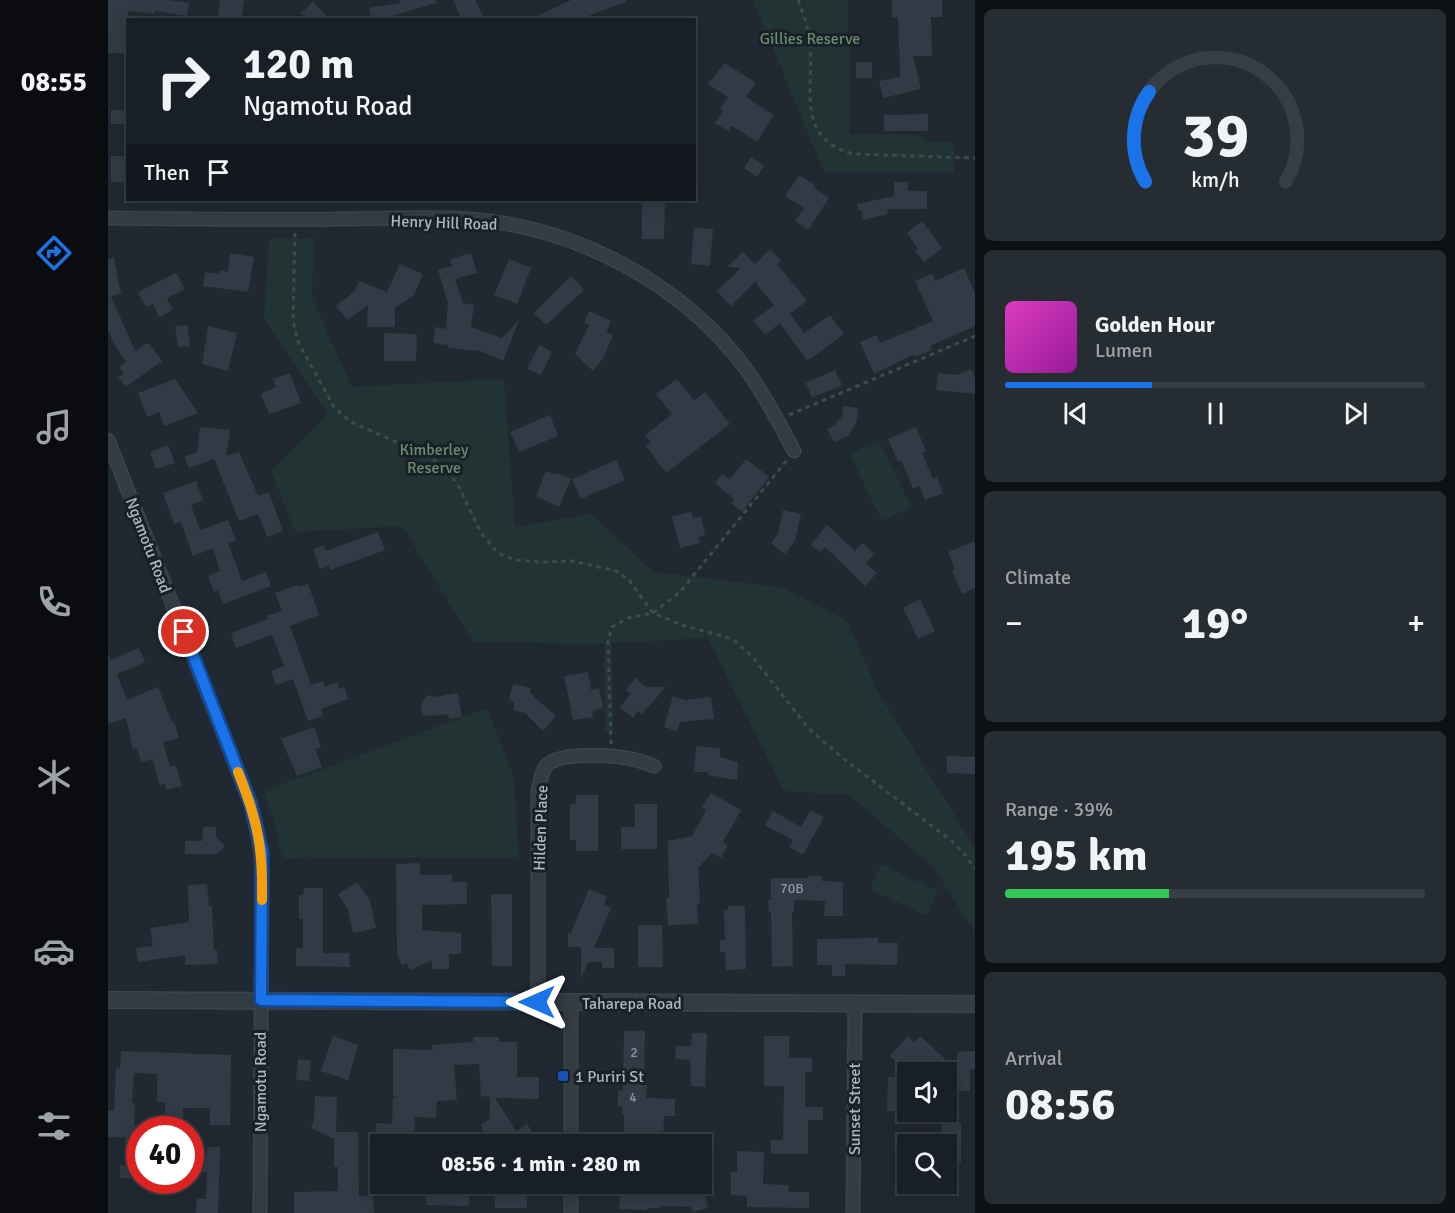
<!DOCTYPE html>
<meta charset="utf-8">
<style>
body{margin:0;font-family:Signika,sans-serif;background:#252c32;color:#f1f3f6;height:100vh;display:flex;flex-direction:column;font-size:22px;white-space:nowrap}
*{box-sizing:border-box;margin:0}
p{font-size:20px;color:#9fa2a7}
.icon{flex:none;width:33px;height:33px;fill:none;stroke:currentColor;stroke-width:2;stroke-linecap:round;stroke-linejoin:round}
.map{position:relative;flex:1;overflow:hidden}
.details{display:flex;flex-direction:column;gap:9px;padding:9px;background:#0d1115;width:480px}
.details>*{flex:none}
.hud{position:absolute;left:18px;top:18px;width:570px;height:183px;border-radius:0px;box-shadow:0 3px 15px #0003,0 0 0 2px #363d43;background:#181f26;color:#f1f3f6;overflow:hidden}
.tools{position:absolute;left:789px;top:1062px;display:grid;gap:12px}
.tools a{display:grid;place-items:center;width:60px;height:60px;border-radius:0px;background:#181f26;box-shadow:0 3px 15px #0003,0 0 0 2px #363d43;font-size:30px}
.speed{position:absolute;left:18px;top:1116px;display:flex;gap:12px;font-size:30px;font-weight:700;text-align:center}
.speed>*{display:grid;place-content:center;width:78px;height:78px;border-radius:50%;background:#181f26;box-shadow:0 3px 15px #0003,0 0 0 2px #363d43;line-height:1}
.speed .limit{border:9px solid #d22;background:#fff;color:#111}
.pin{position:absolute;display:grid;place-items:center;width:51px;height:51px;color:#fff;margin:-26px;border:3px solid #fff;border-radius:50%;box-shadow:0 2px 6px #0007}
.me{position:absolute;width:66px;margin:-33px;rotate:270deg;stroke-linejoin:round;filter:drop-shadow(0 0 4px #0008)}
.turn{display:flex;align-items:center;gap:21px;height:126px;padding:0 18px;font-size:27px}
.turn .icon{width:78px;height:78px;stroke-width:2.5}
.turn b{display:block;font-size:42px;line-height:51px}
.then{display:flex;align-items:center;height:57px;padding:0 18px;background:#0003;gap:12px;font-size:22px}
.big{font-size:45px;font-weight:700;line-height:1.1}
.details .card{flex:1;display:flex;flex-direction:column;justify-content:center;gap:9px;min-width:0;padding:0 21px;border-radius:9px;background:#252c32}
.details .dial{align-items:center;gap:0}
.dial svg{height:156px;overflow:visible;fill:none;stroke:#363d43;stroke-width:7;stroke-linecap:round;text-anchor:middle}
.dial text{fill:#f1f3f6;stroke:none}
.song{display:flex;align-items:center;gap:18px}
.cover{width:72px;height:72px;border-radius:9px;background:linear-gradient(135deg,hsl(310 70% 55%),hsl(300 70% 35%))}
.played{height:6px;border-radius:3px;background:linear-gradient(90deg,#1a73e8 35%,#363d43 35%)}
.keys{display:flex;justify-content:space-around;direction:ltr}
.heat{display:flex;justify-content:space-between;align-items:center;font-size:33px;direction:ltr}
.charge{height:9px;border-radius:4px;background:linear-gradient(90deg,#34c759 39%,#363d43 0)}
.trip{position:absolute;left:262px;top:1134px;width:342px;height:60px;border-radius:0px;background:#181f26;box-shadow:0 3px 15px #0003,0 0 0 2px #363d43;font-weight:700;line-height:60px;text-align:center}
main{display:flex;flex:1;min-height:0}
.menu{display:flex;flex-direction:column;width:108px;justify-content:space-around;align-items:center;background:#0a0c0f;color:#9fa2a7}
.menu .icon{width:42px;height:42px}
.menu .current{color:#1a73e8}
.menu b{font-size:27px;color:#f1f3f6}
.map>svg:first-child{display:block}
.green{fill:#223334}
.building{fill:#303b46}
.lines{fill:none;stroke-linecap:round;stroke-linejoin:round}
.minor-casing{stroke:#3d444d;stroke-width:15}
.tertiary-casing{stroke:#3d444d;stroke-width:18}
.path{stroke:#3b4c4c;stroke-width:3;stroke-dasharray:4.5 4.5;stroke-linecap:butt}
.minor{stroke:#333b43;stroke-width:12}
.tertiary{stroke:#333b43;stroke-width:15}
.route-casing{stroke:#114b97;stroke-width:15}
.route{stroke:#1a73e8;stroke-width:10}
.slow{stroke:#f59e0b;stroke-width:10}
.transit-dot{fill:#1a4fb4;stroke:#192028;stroke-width:2}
.labels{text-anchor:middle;stroke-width:6;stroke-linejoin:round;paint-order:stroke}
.number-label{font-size:14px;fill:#8c96a1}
.park-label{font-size:16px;fill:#688e6e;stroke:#192028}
.street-label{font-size:16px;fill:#adb6c1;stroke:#192028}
.poi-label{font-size:16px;fill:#adb6c1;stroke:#192028;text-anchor:start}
</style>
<main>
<nav class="menu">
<b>08:55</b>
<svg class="icon current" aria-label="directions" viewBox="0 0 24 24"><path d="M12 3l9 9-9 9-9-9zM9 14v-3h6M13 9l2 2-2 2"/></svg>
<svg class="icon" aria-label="music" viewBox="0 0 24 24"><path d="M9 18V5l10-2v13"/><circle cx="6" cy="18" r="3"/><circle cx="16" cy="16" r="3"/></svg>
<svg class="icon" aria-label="phone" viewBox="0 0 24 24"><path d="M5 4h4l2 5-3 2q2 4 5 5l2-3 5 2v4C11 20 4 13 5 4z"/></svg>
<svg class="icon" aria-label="climate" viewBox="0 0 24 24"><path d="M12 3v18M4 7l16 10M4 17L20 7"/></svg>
<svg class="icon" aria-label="car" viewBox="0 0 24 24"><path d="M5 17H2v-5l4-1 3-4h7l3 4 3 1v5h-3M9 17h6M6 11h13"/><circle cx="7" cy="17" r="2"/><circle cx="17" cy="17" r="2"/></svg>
<svg class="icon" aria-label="filters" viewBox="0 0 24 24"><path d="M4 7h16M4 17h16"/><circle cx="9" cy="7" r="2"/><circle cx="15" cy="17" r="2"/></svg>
</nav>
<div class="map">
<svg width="867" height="1213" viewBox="0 0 867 1213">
<rect width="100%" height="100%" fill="#202932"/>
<!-- green -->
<path class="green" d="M645 0H740L742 134 809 135 821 141 846 143V172H716Z
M206 238 204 298 244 387 396 379 407 527 484 514 545 572 676 588 739 621 770 692 867 848V932L824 866 741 795 676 791 600 638 504 643 505 733H497L496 644 365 642 294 526 187 532 163 471 220 414 156 319 161 239Z
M771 441 803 507 774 521 742 454Z
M379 708 406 778 411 857 174 859 167 823 156 791Z
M773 864 830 891 819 916 762 889Z"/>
<!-- building -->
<path class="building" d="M0 0H60L81 3 79 16 47 11 46 14 20 11V53H0Z
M112 0H136L134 20H114V17L110 16Z
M291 0H328V3L284 16 285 20H263L261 8 292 3Z
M345 0H367L377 20H354Z
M463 0H518L519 1 470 20H421Z
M784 0H834V17H823L824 56H805L813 89 775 98 771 81 792 77 790 17H784Z
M205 2 222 20H200L193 13Z
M748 62H764V78H748Z
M617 63 648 83 638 97 666 115 649 142 624 126 620 131 607 123 615 111 612 109 620 97 600 84Z
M3 110H20V124H3Z
M820 114V131H776V115Z
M3 156H17V182H3Z
M643 157 656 166 649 177 636 168Z
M691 175 707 185 705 187 721 198 700 230 687 221 696 208 677 196Z
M786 182H800V191H819V209H779L780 214 755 220 753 210H750L749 204 786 196Z
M534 200H557L556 239H534Z
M814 221 834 248 816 262 807 251 810 249 799 233Z
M586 228 605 229 602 266 583 264Z
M662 249 673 261 669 264 699 301 682 314 696 333 722 315 736 334 699 361 672 323 657 335 645 321 666 305 647 282 623 306 609 291 633 268 619 267 635 252 647 264Z
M122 253 146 257 140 292 95 286 97 272 111 274 112 270 120 272Z
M363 253 369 273 347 279 355 303 366 305 363 327 394 338 411 320 395 361 372 351 340 348V345L325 343 327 327 338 329 340 303 330 270 344 266 342 259Z
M6 258 13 294 3 296 27 351 37 344H42L54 361 18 387 10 377 16 374 11 367 18 362 6 344 0 330V259Z
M401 259 423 268 409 304 386 295Z
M292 264 315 274 306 295 287 308V327H259L260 305 239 320 228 306 246 292 251 281 279 292Z
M856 268 867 294V326L822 346 824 350 807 357 806 354 766 374 752 342 769 335 772 343 825 321 807 281 824 274 827 281Z
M68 273 77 289 59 298 65 310 51 317 45 304 38 307 30 292Z
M463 276 476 290 438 325 426 313Z
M481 311 503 321 498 332 505 335 495 358 485 371 467 354 481 325 476 323Z
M79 325 82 346 70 347 67 326Z
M100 326 129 333 120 371 94 364Z
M276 333 309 334 308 361H276Z
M431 345 444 352 433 375 419 369Z
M863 369 867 377V394L828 390 830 373 849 375Z
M727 370 734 385 704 398 698 383Z
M182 373 193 403 161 414 153 394 168 387 165 379Z
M67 379 90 413 56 426 51 412 39 417 30 393Z
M569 379 586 400 597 392 622 424 558 473 538 446 543 443 537 435 564 414 548 394Z
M735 406 750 408 749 421 740 436 726 442 719 429 727 425 734 416Z
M442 415 450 436 411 452 402 432Z
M92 427 122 430 118 456 131 452 150 496 161 492 175 531 159 537 150 514 131 521 106 459 81 468 76 457 89 452Z
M808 427 818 451 814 453 825 479 829 477 835 493 817 500 811 486 805 489 793 460 790 462 780 439Z
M60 445 67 463 48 469 42 452Z
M638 459 661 477 634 512 623 503 626 499 607 483 614 474 622 479Z
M508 460 517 480 473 499 464 479Z
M438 471 448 475 449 473 463 479 451 507 428 496Z
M88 481 95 500 83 505 92 530 120 520 128 540 120 543 134 581 158 572 163 586 115 604 110 590 106 592 100 576 112 571 105 548 85 556 73 522 66 524 55 493Z
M675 510 693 514 687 541 677 554 663 543 670 534Z
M583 512 585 518 593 516 597 535 590 537 592 543 572 548 564 516Z
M719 525 747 551 755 543 766 554 758 563 769 573 757 586 717 547 712 552 703 545Z
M270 532 277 550 222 570 221 566 212 569 205 549 216 545 218 551Z
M867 541V588L854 594 844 570 847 569 840 552Z
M200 584 211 615 182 626 203 685 215 681 217 687 229 682 231 689 236 687 240 699 213 709 215 716 200 721 185 679 168 685 163 671 176 666 164 635 128 648 123 633 160 619 158 616 174 611 167 593 190 585 191 587Z
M812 599 827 631 810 639 795 608Z
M31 648 37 662 9 674 19 700 50 687 64 722 66 721 71 738 55 742 62 767 68 765 74 786 58 790 57 784 51 785 45 759 33 762 29 748 25 749 18 718 0 724V654L3 660Z
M480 672 483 690 491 688 495 708 484 711 485 717 465 720 456 676Z
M528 678 538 687H558L534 714 530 711 525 718 512 707 523 694 518 690Z
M405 684 423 688 422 693 448 716 435 731 417 713 405 710 407 702 401 700Z
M350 693 354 717 341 719 340 714 324 716 314 715 313 704 319 695 327 697Z
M565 696 577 700 603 697 606 719 572 722 569 731 556 727Z
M206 727 213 747 207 749 214 767 189 776 173 739Z
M588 746 612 748V757L630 762 629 780 600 775V772H586Z
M839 756 867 757V774L839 773Z
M603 793 633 810 615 842 620 846 613 858 604 853 590 868 592 903 589 904 590 924 560 925 558 898 561 897 560 841 584 836 598 810 594 807Z
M468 795H490V851H468V840H462V804H468Z
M527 804H549V849H513V827H527Z
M703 810 716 817 695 855 681 847 685 840 657 825 665 811 693 827Z
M95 827H108V837L117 846 108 854H77V841H94Z
M312 863V875H344V882H359V904L314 905V930L353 933V954H341V969H324V960L302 970 299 963 294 965 289 954 288 864Z
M701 876H714V881L735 882V916H716L717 901 686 900V912H684L685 966 664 967 663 912H661L660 900H663V878H701Z
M249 882 262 900 268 928 245 933 240 910 230 894Z
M99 884 101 906H104L106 950H109L110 964 77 965V955L30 962 28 948 45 946 42 928 81 922 80 885Z
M196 888H215V953H241L242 967 188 966V948H195V919H191V895H195Z
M481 889 499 897 496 905 503 908 486 948H506V968H494V962H480L473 979V947H460V933H463Z
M383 894H404V966H384Z
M620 906H637L638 969 618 970 617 952H612V940H617L616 910H620Z
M530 925H554L555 967H530Z
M770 938V943H790L789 965 737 964V976H724V965H709V939Z
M516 1031H537L536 1085H539L538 1098 567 1099V1116H556L555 1144H521L522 1141H516V1115H514V1106H510V1090L515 1091Z
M584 1033H599L597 1087 583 1086 582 1060 567 1059 568 1046H583Z
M225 1036 250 1045 240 1080 213 1071Z
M656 1036H681V1058H704V1072H697V1107H715V1120H700V1154H663V1140H675L676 1086H656Z
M800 1036 806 1042 812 1036 849 1070V1052L867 1051V1069H862V1091H838V1072H800L782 1056Z
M365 1037H391V1042H409V1077H431V1099L387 1098 408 1131 419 1124 430 1140 422 1144H361L375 1135 373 1124 382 1119V1097L373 1096 371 1064 346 1065 349 1100 329 1101 328 1118 307 1117 306 1140H268V1123L284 1124 285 1098H292L285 1096V1049L325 1050 324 1045 365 1042Z
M13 1051 123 1055 122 1125H102V1108H75V1120H57V1102H49V1074L26 1073 24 1103H27L26 1126H30L32 1179 12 1178V1165H17V1137H0V1110L6 1111 8 1067 12 1068Z
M190 1059 203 1061 201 1081 188 1080Z
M780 1077H800V1111H779Z
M207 1096 229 1097 228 1132H250L251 1196H265L266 1213H186V1192L230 1191V1167H226V1139L203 1128 206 1120Z
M834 1112H848V1123H853V1163H838V1144H833Z
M99 1147H112L110 1213H88L89 1199H98L99 1172H83V1155H99Z
M629 1151 656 1152 655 1184 681 1185 680 1192H701V1208L639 1207V1196L623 1195V1172H629Z
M325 1184H344V1189L361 1190V1206L318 1205V1192H325Z
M518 1185H540V1190L577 1192V1195L596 1191 600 1208 584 1212 583 1207 552 1206V1208H539V1210L511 1209 512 1195H518Z
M387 1186H419V1208H387Z"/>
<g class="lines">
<defs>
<path id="minor" d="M0 218C77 219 154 220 231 219 275 219 320 216 363 219 469 228 574 283 638 369 657 395 671 423 686 451
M0 440 142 802C150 828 154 851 154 878L152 1213
M430 1002V792C432 783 433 772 439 765 452 752 501 755 518 758 528 759 537 763 546 766
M463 1003V1144
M463 1213V1184
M745 1213 747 1004"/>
<path id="tertiary" d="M0 1000 867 1004"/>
</defs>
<!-- minor casing -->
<use href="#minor" class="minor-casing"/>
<!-- tertiary casing -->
<use href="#tertiary" class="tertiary-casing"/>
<!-- path -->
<path class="path" d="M690 0C696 15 701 29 702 45 706 90 687 138 745 154L867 158
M187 233 185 321 190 342 226 407 243 422 320 456 340 471 351 487 373 533 390 553 407 560 432 562 465 561 508 571 521 580 545 613 574 625 624 639 643 655 701 729 736 759 845 842 858 856 867 869
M681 415 867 336
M503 744 500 640 504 627 520 618 545 613 572 592 679 460"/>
<!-- minor -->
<use href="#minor" class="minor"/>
<!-- tertiary -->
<use href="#tertiary" class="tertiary"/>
</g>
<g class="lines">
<defs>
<path id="route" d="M76 632 142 802 154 852 153 1000 429 1002"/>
</defs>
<!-- route casing -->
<use href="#route" class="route-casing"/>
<!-- route -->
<use href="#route" class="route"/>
<!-- slow -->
<path class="slow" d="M130 772C150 821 155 848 154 900"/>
</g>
<!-- markers -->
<rect class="transit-dot" x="449" y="1070" width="12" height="12" rx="3"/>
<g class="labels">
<!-- number labels -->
<g class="number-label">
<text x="684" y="893">70B</text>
<text x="526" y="1057">2</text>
<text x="525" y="1102">4</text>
</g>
<!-- park labels -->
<g class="park-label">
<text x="702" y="44">Gillies Reserve</text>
<text x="326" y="455">Kimberley<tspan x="326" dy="18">Reserve</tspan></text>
</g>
<!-- street labels -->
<g class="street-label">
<text transform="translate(336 222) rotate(2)" y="6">Henry Hill Road</text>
<text transform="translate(41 545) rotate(69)" y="6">Ngamotu Road</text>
<text transform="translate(432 828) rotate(-88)" y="6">Hilden Place</text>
<text x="524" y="1009">Taharepa Road</text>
<text transform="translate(152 1082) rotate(-90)" y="6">Ngamotu Road</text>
<text transform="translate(746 1109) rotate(-90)" y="6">Sunset Street</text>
</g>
<!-- poi labels -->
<g class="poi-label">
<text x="467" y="1082">1 Puriri St</text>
</g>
</g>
</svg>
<div class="tools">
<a><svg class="icon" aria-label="sound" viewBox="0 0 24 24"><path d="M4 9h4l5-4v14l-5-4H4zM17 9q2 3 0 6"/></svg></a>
<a><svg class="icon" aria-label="search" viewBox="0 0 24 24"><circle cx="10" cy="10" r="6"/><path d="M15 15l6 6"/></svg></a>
</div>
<div class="speed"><div class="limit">40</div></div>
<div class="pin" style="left:76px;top:632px;background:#d93025"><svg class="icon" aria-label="arrive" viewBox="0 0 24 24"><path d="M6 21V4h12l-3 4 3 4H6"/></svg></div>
<svg class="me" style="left:429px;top:1002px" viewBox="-20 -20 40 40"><path d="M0-17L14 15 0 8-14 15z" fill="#1a73e8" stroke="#fff" stroke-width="4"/></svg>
<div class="trip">08:56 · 1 min · 280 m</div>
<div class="hud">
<div class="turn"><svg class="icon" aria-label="right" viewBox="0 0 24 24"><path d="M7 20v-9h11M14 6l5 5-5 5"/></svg><div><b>120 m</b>Ngamotu Road</div></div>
<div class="then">Then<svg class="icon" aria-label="arrive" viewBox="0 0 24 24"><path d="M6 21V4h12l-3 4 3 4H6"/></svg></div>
</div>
</div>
<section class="details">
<div class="card dial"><svg viewBox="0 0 100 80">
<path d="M14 69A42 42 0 1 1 86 69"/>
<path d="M14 69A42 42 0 0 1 16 23" stroke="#1a73e8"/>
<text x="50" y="56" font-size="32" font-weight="700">39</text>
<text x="50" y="72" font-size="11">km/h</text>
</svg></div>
<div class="card">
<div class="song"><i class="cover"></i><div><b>Golden Hour</b><p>Lumen</p></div></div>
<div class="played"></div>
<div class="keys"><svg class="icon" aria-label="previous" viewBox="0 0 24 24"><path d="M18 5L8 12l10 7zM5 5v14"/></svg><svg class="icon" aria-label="pause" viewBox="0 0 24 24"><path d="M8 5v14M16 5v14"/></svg><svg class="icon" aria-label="next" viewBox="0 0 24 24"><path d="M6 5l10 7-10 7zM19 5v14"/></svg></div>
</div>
<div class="card"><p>Climate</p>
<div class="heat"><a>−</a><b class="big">19°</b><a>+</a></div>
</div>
<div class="card"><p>Range · 39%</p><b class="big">195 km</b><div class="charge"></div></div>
<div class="card"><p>Arrival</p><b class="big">08:56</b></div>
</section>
</main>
